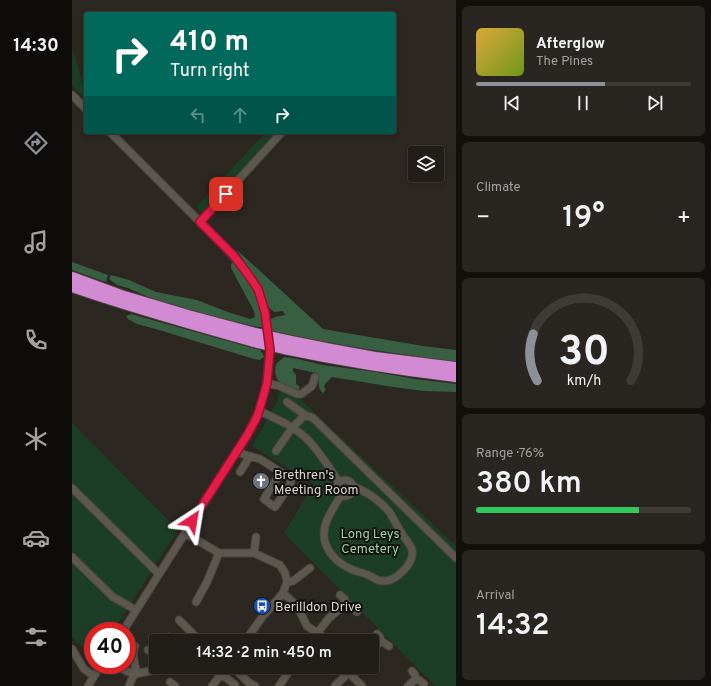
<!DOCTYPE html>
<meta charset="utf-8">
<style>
body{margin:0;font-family:Overpass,sans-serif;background:#292621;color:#f1f3f6;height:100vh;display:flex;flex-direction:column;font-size:15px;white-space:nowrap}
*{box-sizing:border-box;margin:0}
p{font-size:13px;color:#a2a2a2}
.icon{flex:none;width:22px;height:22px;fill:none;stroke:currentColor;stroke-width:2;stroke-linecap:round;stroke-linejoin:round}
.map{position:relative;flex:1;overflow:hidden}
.panel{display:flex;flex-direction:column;gap:6px;padding:6px;background:#12100d;width:255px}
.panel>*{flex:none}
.banner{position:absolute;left:12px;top:12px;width:312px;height:122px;border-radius:4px;box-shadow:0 2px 6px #0003,0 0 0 1px #3e3b37;background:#00695c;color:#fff;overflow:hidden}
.tools{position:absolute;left:336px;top:146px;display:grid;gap:8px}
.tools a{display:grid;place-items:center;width:36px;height:36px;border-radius:4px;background:#211d18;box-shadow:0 2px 6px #0003,0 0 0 1px #3e3b37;font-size:20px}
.speed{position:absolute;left:12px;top:622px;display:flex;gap:8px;font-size:20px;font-weight:700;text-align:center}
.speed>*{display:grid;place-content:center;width:52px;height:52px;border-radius:50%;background:#211d18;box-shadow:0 2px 6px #0003,0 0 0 1px #3e3b37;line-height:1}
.speed .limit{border:6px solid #d22;background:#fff;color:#111}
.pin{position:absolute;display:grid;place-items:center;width:34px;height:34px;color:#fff;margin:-17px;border-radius:8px;box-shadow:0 2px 6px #0006}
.me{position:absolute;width:44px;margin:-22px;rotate:33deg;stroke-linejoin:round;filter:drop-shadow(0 0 3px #0008)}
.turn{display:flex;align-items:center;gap:14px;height:84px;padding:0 20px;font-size:18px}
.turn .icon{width:52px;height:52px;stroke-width:2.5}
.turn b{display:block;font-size:28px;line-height:34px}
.lanes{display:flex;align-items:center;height:38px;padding:0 20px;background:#0003;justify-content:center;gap:20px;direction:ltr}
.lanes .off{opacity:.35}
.big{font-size:30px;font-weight:600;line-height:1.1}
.panel .widget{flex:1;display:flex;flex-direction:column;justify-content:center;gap:6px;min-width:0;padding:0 14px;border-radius:6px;background:#292621}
.panel .dial{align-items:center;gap:0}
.dial svg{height:104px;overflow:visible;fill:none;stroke:#3e3b37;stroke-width:7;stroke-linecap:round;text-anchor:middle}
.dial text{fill:#f1f3f6;stroke:none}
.song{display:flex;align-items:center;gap:12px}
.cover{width:48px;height:48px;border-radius:6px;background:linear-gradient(135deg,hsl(40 70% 55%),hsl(80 70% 35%))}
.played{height:4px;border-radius:2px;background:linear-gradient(90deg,#8c9099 60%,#3e3b37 60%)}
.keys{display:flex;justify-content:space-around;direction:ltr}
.heat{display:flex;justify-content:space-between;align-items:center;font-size:22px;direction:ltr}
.charge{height:6px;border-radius:3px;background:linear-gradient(90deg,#34c759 76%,#3e3b37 0)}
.trip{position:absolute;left:77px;top:634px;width:230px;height:40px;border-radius:4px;background:#211d18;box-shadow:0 2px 6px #0003,0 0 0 1px #3e3b37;font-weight:600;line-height:40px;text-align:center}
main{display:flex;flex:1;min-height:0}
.dock{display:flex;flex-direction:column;width:72px;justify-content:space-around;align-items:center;background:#0d0c0a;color:#a2a2a2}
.dock .icon{width:28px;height:28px}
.dock .current{color:#8c9099}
.dock b{font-size:18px;color:#f1f3f6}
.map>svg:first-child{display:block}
.green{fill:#1c3e26}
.forest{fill:#395f43}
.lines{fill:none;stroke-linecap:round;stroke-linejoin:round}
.minor-casing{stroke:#48443e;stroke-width:9}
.highway-casing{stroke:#48443e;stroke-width:12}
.minor{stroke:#5c574f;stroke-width:7}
.highway{stroke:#d28ad3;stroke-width:10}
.highway-bridge-casing{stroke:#48443e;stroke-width:12;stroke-linecap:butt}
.highway-bridge{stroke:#d28ad3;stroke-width:10}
.route-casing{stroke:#92132f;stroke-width:10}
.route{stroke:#e11d48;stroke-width:7}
.labels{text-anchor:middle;stroke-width:4;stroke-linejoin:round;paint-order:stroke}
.poi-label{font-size:13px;fill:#dbd7d3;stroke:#12100d;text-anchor:start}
.park-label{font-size:13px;fill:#95d5a6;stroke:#12100d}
</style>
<main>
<nav class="dock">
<b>14:30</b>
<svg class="icon current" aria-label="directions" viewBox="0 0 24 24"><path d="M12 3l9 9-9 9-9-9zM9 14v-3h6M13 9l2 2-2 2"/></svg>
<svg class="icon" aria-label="music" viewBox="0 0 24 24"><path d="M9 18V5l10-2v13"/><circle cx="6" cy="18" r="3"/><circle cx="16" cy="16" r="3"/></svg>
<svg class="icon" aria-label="phone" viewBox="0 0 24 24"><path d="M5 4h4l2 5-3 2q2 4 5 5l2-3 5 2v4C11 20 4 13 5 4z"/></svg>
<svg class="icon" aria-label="climate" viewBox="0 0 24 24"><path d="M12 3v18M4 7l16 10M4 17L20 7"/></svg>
<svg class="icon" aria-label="car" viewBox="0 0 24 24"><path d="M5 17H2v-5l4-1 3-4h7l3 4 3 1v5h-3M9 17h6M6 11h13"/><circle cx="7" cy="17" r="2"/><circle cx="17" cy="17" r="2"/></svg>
<svg class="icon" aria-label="filters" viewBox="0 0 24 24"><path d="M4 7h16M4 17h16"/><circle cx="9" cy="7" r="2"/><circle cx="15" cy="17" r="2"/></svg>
</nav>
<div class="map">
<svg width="384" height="686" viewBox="0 0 384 686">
<rect width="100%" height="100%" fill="#2c2720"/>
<!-- green -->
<path class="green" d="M0 49 7 69 13 99 0 86Z
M194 132H206L149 194 131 213 124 207Z
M208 390 229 400 384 546V686H363L212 533 242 484 180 446 205 402Z
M0 423 106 530 41 631H21V657L0 637Z"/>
<!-- forest -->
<path class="forest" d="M165 250 251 329 351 346 384 350V362C322 353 261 345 200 331L198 323 199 319 203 317 213 315 211 311 202 312 194 305 186 285Z
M0 262 36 275 34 282 0 270Z
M162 262C172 274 181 287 187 302 190 309 191 318 193 326L191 327H186L125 313 81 299 56 288 45 285 37 279 39 275 57 280 84 292 125 300 153 311 178 319 183 317 182 311 159 268V264Z
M59 314 188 350 191 354 192 357 188 360 182 359 87 330 65 324 56 319 54 316Z
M212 357 226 359 251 365 304 372 343 379 384 384V392L352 391 321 387 260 377 253 384 252 387 254 390 251 393C244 388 249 380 244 373L221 368V371L224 375V384L228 387 226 390C211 387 200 381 204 364Z"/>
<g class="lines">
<defs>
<path id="minor" d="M0 95 14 109
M38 132 151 245 175 273 186 289 193 312 195 325 198 350 196 371 195 383 187 411 174 437 51 631
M128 222 210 132
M195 383 207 386 225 394H229L240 386 243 377
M187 411C205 419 224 427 238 442 249 454 258 469 267 482
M233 415 241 418 384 558
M165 451 173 455 188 459 218 478 219 481 218 485 203 507 197 503 192 499 208 473
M204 451 220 428 233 415 215 402
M168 472 178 456
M265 488a8 8 0 1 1 16 0a8 8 0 1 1-16 0Z
M0 488 87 574
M269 495C263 507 252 519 252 534 252 551 266 564 281 570 286 572 293 573 298 576 303 578 306 582 312 581 324 581 343 563 340 550 338 543 332 538 329 532 325 526 322 519 318 513 309 501 295 492 281 486
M113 533 147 553H182L208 565 213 573 215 582 211 593 191 616 173 641
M182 553 184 537
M0 557 41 597 64 610
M215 582 221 581 238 568
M211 593 221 602 226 608 235 626 257 641
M268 595 273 600V604H276L285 612
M124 602 135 582 147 553
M107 620 128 641
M305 634 308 637 309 641 317 646
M94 641 97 637
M239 641 257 618 273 604
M63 646C59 653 63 665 65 674
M0 649 12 669 22 676
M76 650H84
M300 650 309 641
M40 665 62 674 100 667
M123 667 140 669 154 667
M161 667 176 682 183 686
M271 667 290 686
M340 671 343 675 344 679 347 680 352 684
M98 682 103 686
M16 686 29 665
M57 686 62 674
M140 686C142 684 145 679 147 677 152 674 159 682 163 685
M207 686 220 667
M263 686 282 667
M336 686 344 679"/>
<path id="highway" d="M0 277 49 295 116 315 183 333
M0 287C60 308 121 325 182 342
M214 340 259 349 303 357 384 367
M212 349C269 361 326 370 384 377"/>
</defs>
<!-- minor casing -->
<use href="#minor" class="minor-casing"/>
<!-- highway casing -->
<use href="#highway" class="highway-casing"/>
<!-- minor -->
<use href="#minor" class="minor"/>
<!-- highway -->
<use href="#highway" class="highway"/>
<defs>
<path id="highway-bridge" d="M183 333 214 340
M182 342 212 349"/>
</defs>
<!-- highway-bridge casing -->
<use href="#highway-bridge" class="highway-bridge-casing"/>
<!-- highway-bridge -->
<use href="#highway-bridge" class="highway-bridge"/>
</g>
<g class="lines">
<defs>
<path id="route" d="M120 521 174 437 184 419 187 411 195 383 198 350 193 312 186 289 175 273 162 256 128 222 154 194"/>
</defs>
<!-- route casing -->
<use href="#route" class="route-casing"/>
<!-- route -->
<use href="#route" class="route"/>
</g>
<!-- icons -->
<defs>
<symbol id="church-disc" viewBox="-11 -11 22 22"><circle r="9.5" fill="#6b7280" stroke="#12100d"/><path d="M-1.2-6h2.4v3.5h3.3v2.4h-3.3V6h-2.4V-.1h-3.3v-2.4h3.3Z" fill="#fff"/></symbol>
<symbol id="bus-disc" viewBox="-11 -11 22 22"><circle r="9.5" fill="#1a4fb4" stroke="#12100d"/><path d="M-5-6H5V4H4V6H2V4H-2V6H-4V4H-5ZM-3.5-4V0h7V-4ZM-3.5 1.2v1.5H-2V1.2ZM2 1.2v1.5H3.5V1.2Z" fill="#fff"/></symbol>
</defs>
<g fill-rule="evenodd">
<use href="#church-disc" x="179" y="471" width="20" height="20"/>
<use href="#bus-disc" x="180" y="596" width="20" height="20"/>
</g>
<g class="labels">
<!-- poi labels -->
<g class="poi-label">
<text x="202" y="479">Brethren's<tspan x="202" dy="15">Meeting Room</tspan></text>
<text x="203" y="611">Berilldon Drive</text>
</g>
<!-- park labels -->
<g class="park-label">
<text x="298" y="538">Long Leys<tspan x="298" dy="15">Cemetery</tspan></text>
</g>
</g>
</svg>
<div class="tools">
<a><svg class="icon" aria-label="layers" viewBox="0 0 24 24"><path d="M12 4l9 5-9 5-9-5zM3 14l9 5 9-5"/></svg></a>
</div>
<div class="speed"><div class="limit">40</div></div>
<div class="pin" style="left:154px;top:194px;background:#d93025"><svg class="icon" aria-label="arrive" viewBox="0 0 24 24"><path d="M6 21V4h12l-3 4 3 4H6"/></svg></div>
<svg class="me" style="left:120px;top:521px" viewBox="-20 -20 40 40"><path d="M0-17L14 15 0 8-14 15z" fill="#e11d48" stroke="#fff" stroke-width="4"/></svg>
<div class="trip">14:32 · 2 min · 450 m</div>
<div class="banner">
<div class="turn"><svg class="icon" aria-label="right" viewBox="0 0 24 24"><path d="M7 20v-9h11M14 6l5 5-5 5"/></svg><div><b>410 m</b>Turn right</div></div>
<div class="lanes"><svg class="icon off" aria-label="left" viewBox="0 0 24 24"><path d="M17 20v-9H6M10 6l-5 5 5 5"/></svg><svg class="icon off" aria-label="ahead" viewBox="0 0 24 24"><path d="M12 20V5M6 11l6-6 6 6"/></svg><svg class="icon" aria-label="right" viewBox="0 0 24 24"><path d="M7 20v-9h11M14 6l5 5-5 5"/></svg></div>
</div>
</div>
<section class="panel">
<div class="widget">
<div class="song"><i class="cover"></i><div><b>Afterglow</b><p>The Pines</p></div></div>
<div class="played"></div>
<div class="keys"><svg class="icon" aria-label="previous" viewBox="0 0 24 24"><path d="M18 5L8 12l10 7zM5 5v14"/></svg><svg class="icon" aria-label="pause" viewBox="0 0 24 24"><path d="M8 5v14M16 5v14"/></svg><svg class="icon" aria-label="next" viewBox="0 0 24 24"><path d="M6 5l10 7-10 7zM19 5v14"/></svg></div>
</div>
<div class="widget"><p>Climate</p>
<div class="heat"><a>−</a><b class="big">19°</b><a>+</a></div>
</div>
<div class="widget dial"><svg viewBox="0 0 100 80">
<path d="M14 69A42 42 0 1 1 86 69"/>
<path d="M14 69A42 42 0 0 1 11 33" stroke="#8c9099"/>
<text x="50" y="56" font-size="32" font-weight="700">30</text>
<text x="50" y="72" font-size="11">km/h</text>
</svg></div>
<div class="widget"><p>Range · 76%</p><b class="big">380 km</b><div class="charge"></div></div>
<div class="widget"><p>Arrival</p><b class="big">14:32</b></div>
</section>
</main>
